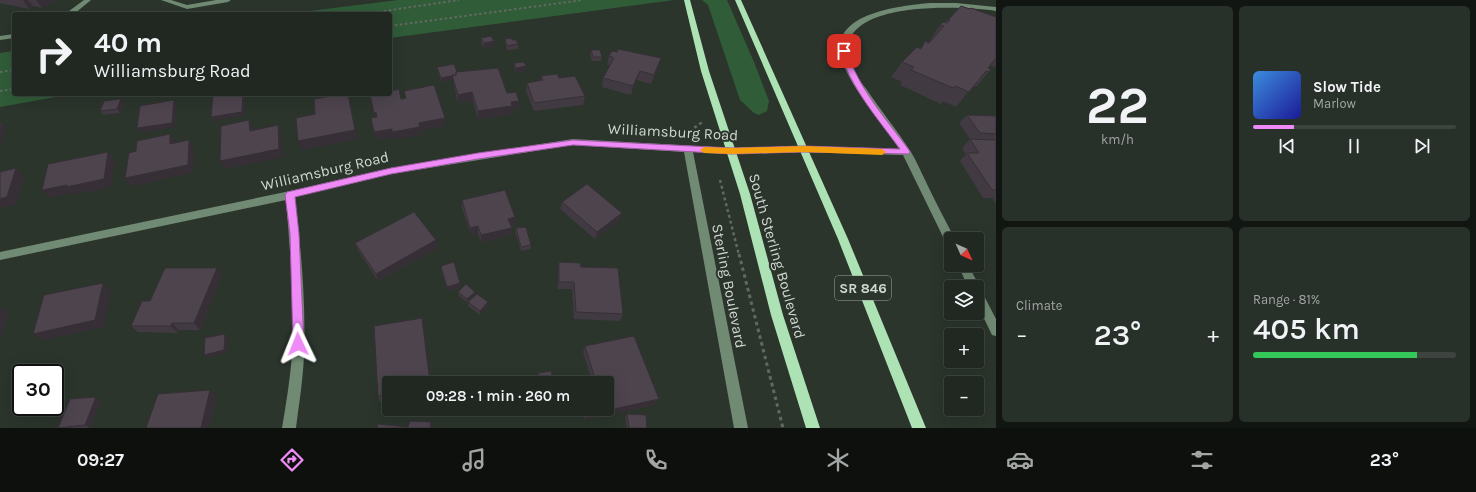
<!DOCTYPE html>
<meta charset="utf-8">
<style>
body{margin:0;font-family:Karla,sans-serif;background:#28302a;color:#f1f3f6;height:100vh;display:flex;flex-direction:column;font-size:15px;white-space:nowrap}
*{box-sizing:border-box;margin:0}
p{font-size:13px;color:#a2a6a5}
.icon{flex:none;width:22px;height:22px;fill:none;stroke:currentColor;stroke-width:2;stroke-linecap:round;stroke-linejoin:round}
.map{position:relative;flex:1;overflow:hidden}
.drawer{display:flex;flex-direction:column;gap:6px;padding:6px;background:#121612;width:480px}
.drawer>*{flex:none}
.banner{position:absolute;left:12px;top:12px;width:380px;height:84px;border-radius:4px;box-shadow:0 4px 16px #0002,0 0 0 1px #3d443f;background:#202821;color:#f1f3f6;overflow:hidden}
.needle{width:26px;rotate:135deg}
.buttons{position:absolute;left:944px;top:232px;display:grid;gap:8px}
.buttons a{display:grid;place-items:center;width:40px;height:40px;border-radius:4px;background:#202821;box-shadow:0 4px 16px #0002,0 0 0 1px #3d443f;font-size:20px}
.speed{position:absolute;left:12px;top:364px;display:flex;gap:8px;font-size:20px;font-weight:700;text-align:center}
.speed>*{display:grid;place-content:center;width:52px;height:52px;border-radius:50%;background:#202821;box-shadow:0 4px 16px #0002,0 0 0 1px #3d443f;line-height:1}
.speed .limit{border:2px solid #111;border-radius:6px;background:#fff;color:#111}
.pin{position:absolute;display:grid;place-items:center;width:34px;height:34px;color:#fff;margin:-17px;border-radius:8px;box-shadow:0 2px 6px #0006}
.me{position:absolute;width:44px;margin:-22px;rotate:358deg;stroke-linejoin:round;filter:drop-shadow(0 0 3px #0008)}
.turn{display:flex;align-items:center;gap:14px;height:84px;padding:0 16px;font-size:18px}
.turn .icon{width:52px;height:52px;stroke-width:2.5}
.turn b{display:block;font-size:28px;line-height:34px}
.big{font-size:30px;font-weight:600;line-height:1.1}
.drawer .tile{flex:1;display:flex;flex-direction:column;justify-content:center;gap:6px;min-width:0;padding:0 14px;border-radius:6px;background:#28302a}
.drawer .dial{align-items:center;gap:0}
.dial b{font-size:52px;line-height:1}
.song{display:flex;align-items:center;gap:12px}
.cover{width:48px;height:48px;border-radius:6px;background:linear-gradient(135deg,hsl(210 70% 55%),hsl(240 70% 35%))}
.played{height:4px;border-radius:2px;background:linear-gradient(90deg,#ef8bf7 20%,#3d443f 20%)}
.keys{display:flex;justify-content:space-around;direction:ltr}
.heat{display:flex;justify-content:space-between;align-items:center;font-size:22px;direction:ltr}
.charge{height:6px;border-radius:3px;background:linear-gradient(90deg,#34c759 81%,#3d443f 0)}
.drawer .tiles{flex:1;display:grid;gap:6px;grid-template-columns:repeat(2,1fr)}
.trip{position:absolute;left:382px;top:376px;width:232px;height:40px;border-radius:4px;background:#202821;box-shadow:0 4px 16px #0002,0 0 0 1px #3d443f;font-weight:600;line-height:40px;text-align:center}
.dock{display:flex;height:64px;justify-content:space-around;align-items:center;background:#0d100d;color:#a2a6a5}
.dock .icon{width:28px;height:28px}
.dock .current{color:#ef8bf7}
.dock b{font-size:18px;color:#f1f3f6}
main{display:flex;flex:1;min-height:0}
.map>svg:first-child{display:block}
.green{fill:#305c38}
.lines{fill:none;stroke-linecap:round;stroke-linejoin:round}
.path-far2{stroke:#616a62;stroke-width:2;stroke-dasharray:2.5 2.5;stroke-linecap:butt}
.path-far1{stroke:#616a62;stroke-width:2.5;stroke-dasharray:3 3;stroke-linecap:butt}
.path{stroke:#616a62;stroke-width:3;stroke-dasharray:3.5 3.5;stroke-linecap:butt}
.minor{fill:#708a73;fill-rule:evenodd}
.major{fill:#ade2b4;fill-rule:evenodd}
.wall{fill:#423a42}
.shaded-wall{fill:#363036}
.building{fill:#4d444d;stroke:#363036}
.route{fill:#ef8bf7;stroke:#9b5aa1}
.slow{fill:#f59e0b}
.labels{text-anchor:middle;stroke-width:4;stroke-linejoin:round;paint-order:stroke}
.shield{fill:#2b352c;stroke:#9fa6a0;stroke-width:1}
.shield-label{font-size:14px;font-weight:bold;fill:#d1d7d1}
.street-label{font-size:15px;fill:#d1d7d1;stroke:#2b352c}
</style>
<main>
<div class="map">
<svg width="996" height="428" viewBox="0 0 996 428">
<rect width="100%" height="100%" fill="#2b352c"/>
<!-- green -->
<path class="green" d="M398 0H674L390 38V14H286Z
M702 0H727L754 62 769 101 767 111 759 115 754 113 740 100 708 5Z
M14 51V94H72L0 107V53Z"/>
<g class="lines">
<!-- path-far2 -->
<path class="path-far2" d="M364 14 459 0
M390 26 583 0
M0 72 14 70
M0 91 14 89"/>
<!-- path-far1 -->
<path class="path-far1" d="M698 132 694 128 701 123V120
M720 180 739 255"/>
<!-- path -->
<path class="path" d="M739 254 783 428"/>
<!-- minor -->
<path class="minor" d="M84 0H91L74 14H65Z
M161 0H171L187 5 216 0H231L228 2 187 9Z
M930 3H956L996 7V11C962 6 845 0 848 52 848 65 859 80 867 90 881 111 897 130 911 152 917 162 921 172 926 182 935 201 945 220 955 239H951V246L947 245 903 155 804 152 732 154 693 152 748 428H734L684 152 573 145 391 174 295 197C301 250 306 303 304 355 303 380 299 404 296 428H282C286 404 290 380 292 355 295 303 290 251 286 200L0 260V252L290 191 391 168 573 139 732 148 804 146 899 149C881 120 854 93 842 61 826 13 900 6 930 3Z
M14 34V38L0 40V36Z
M958 265H968L980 287 979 289 981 290 996 319V336L992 335 977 304V287H968Z"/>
<!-- major -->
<path class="major" d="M684 0H690L709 71 750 194 783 315 820 428H806L771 315 740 194 701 71Z
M735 0H741L848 239 926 428H912L838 239Z"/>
</g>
<!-- wall -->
<path class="wall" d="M0 0H54L42 8 33 6 29 9 0 3Z
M970 9 996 17V65L994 67 990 65 988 68 991 69 976 87 973 86 956 107 943 101 941 104 900 85 902 82 891 77 902 62 929 43 931 40H930L940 25 945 22 948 20Z
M481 38 494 46 484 48 481 43Z
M505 39 512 40 518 44V49L507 50 505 43Z
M591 50 602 57 601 61H592L590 55Z
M609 56 659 67 651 84 637 80 631 95 602 87 603 78 610 65H607Z
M514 63 526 71 516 72 514 67Z
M437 67 457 72 507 93 519 101V109L512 110V114L478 119 473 101 458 103 453 80 441 82 438 71Z
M541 76 559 78 585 96 583 105 534 111 526 91 527 83 541 81Z
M124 104 120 113 103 115 100 111Z
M967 115 996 116V204L992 198H983L960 161 966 154 962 148 970 139 959 123Z
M462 200 515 225 511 226 512 228 511 235 481 242 478 234 471 235 462 208Z
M562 202 620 220 595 239 560 209Z
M516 228 531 245V249L521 251 515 232Z
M355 243 438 248 378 281 358 250Z
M559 262 581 267 623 314 620 321 574 319 572 289H558V270Z
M441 266 461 287 448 291 441 270Z
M217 268 222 275 200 330H179L178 333 138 332 131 326 150 301Z
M458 292H475V295L488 302V306L480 315 468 306V302L471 300 468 303 459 296Z
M424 325 389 383V400L380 402 378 396Z
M585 346 659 399 655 405 585 420 581 409H607L592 380 583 352Z
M538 373 554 383H540L538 376Z
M101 400 90 428H58Z
M627 414 647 428H627L625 417Z"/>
<!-- shaded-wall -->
<path class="shaded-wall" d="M23 0H28L33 6 29 9Z
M36 0H54L42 8Z
M494 41V46L484 48V43Z
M661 58 659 67 651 84 654 75Z
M526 66V71L516 72V68Z
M640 71 637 80 631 95 633 86Z
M452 76 453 80 441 82V78Z
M472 92 473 101 458 103V95Z
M243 94H245V95L244 116 213 121 211 117Z
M348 94 357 139 302 150 298 141Z
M121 99 124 104 120 113 117 109Z
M174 100 176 104 175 127 140 133 137 128Z
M519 101V109L512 110V114L478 119V111L511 102Z
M376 112 378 120 376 121 374 113Z
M445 118 446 126 421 131V135L394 140 392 132 419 123Z
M249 120 253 129 254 139 250 131Z
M2 123 6 128 0 145V129Z
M278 125 281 134 283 157 225 169 220 161Z
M392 129 393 137 376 140 374 132Z
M170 134 176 143 175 153 170 144Z
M189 140 194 149 193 173 132 186 125 178Z
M108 152 115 160 111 187 74 195 72 193 50 198 42 190 67 185Z
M16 168 24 177 16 205 0 208V199Z
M622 213 620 220 595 239 597 232Z
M515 217V225L508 227V219Z
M478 226V234L471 235 470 228Z
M512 228 511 235 481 242V235Z
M436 240 438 248 378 281 376 274Z
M217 268 222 275 200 330 194 323Z
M103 283 111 290 104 327 43 340 33 334Z
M460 283 461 287 448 291 447 287Z
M475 292V296L468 303 467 299Z
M488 302V306L480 315V311Z
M0 306 9 312 0 341Z
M422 318 424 325 431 383H430Z
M172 323 179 330 178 333 171 326Z
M225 334 228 337 227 353 207 358 204 355Z
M210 390 217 396 209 428H201Z
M96 397 101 400 90 428 85 425Z
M659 399 655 405 585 420 587 415Z
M431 422 433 428H430Z"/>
<!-- building -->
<path class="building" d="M961 6 970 9 971 8 996 17V58L988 68 991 69 989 72 986 71 969 92 956 86 953 88 911 70 914 67 902 62 917 47 921 49 925 41 929 43 944 26 940 25 943 22 947 23 950 20H948Z
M491 36 494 41 484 43 481 38Z
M511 38 512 40H516L518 44 507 46 505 39Z
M618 49 661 58 654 75 640 71 633 86 603 78 614 58 609 56 612 51 617 52Z
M591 50H600L602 57H593Z
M524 62 526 66 516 68 514 63Z
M454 64 457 72H456V75L441 78 437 67Z
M498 68 507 93 516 92 519 101 511 102 512 106 478 111 472 92 458 95 452 75H456V72Z
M557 74 559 78 575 76 585 96 534 103 527 83 543 80 541 76Z
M391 85 392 91 399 89 401 99 406 98 404 91 434 85 445 118 419 123 420 127 392 132V129L374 132 371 118 377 117 376 112 374 113 370 94H390V86Z
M221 94H243L242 112 211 117 213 95Z
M342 94H348L355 130 298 141 296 118 315 114 314 99Z
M121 99 117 109 100 111 104 101Z
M174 100 172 123 137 128 140 106Z
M967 115 996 116V134L980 133Z
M249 120 250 131 278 125 279 149 220 161 221 126Z
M2 123 0 129V124Z
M170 134V144L189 140 188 165 125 178 129 153 136 151 137 141Z
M970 139 996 140V190H992L967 153H979Z
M108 152 104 179 66 187 67 185 42 190 48 164Z
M16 168 7 197 0 199V172Z
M587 184 622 213 597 232 562 202Z
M505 190 515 217 508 219 512 228 481 235 478 226 470 228 462 200Z
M414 212 436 240 376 274 355 243Z
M526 227 531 245 521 247 516 228Z
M454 262 460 283 447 287 441 266Z
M559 262 580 263 581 267 618 268 623 314 576 312 574 282H559Z
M165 268H217L194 323H172L171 326H131L142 301H150Z
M103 283 95 320 33 334 44 295Z
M466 284 475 292 467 299 458 292Z
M477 294 488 302 480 311 468 302Z
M422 318 430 383H389V394L378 396 374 326Z
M225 334 224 350 204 355 205 338Z
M634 336 659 399 587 415 585 409H607V383H577L595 379 585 346Z
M551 371 554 383H541L538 373Z
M210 390 201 428H146L158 394Z
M96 397 85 425 58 428 70 399Z
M627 414 646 415 647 428H629Z
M410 421 431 422 430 428H377L378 424 408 427Z"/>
<!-- route -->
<path class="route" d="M844 49 847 51C858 88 887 120 909 150L910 152 909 154 804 152 732 154 573 145 478 159 391 174 295 197 299 234 304 344 302 348 298 349 294 348 293 344 290 234 285 195 287 192 391 168 478 153 573 140 732 148 804 146 900 149C878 119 850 87 840 51Z"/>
<!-- slow -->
<path class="slow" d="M804 146 882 149 886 152 882 155 804 152 732 154 704 153 700 150 704 147 732 148Z"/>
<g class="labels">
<!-- shield labels -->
<rect class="shield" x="835" y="276" width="56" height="24" rx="3"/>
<g class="shield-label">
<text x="863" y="293">SR 846</text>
</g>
<!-- street labels -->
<g class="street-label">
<text transform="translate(673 132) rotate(3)" y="5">Williamsburg Road</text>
<text transform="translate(325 171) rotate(-13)" y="5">Williamsburg Road</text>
<text transform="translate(777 256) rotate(74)" y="5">South Sterling Boulevard</text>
<text transform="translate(729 286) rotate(79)" y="5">Sterling Boulevard</text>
</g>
</g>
</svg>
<div class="buttons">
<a><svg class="needle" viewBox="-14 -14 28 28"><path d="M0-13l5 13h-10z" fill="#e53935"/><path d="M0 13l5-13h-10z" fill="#a2a6a5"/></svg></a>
<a><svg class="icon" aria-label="layers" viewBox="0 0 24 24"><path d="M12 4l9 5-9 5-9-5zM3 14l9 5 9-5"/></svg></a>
<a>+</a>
<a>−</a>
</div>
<div class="speed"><div class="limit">30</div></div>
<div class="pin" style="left:844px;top:51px;background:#d93025"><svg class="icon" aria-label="arrive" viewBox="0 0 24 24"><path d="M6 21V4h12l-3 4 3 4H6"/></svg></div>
<svg class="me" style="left:298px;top:344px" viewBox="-20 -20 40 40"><path d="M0-17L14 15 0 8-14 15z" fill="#ef8bf7" stroke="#fff" stroke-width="4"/></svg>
<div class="trip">09:28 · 1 min · 260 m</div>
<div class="banner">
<div class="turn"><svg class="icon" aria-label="right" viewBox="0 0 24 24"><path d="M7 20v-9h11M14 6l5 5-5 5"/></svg><div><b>40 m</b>Williamsburg Road</div></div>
</div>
</div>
<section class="drawer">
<div class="tiles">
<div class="tile dial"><b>22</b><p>km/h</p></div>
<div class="tile">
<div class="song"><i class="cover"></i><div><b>Slow Tide</b><p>Marlow</p></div></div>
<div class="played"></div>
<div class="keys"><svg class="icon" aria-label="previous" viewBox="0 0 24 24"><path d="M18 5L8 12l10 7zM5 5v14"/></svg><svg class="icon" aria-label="pause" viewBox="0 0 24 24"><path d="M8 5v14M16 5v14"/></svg><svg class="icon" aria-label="next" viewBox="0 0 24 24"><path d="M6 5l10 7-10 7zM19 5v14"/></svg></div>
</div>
<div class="tile"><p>Climate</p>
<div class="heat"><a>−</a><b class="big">23°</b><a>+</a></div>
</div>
<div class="tile"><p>Range · 81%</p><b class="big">405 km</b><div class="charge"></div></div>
</div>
</section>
</main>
<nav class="dock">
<b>09:27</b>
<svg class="icon current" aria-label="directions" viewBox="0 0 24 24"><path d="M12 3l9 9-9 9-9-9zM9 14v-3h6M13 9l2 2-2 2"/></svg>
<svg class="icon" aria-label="music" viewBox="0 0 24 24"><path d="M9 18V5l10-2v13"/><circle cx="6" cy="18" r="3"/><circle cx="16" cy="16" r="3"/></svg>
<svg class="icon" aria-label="phone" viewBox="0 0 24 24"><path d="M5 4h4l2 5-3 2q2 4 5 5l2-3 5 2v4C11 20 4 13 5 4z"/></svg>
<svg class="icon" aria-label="climate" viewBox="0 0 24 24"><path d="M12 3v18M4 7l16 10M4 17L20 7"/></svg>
<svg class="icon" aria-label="car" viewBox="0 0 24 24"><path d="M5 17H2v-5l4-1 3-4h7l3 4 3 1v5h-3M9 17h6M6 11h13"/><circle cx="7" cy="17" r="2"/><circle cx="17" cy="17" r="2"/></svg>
<svg class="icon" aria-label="filters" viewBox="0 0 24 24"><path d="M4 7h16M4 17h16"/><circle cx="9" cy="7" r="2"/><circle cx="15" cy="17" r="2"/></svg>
<b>23°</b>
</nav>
